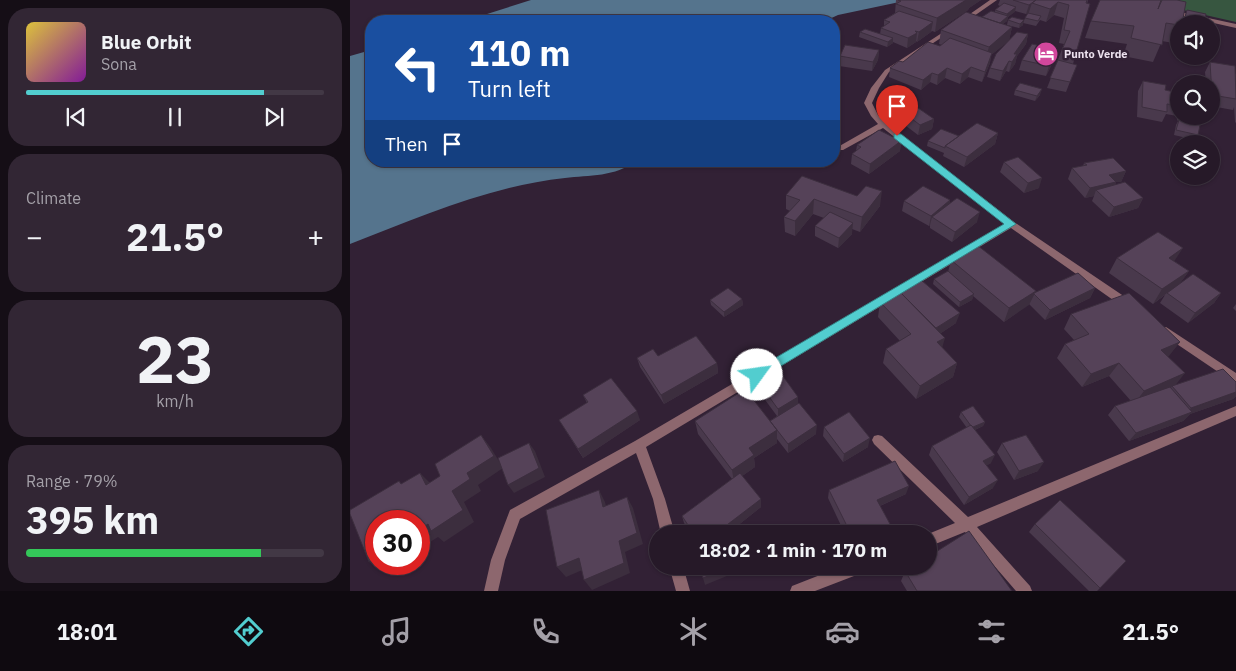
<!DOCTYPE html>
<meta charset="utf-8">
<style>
body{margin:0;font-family:"IBM Plex Sans",sans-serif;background:#322634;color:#f1f3f6;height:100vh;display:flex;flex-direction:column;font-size:19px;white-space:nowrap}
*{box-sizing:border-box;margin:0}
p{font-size:16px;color:#a4a0a8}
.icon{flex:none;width:28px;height:28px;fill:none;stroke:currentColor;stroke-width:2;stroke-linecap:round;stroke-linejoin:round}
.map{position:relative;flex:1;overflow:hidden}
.drawer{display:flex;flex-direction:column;gap:8px;padding:8px;background:#150e16;width:350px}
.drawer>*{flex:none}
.guide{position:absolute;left:15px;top:15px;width:475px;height:152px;border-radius:20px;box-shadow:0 1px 4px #0004,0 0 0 1px #423845;background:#1a4fa0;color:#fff;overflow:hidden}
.fabs{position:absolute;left:820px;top:15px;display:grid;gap:10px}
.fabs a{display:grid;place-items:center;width:50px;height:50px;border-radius:50%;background:#261928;box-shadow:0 1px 4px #0004,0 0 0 1px #423845;font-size:25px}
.speed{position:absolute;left:15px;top:510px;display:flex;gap:10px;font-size:25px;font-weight:700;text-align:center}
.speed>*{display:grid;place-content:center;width:65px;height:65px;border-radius:50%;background:#261928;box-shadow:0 1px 4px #0004,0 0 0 1px #423845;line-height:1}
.speed .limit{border:8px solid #d22;background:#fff;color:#111}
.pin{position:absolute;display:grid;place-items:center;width:42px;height:42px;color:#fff;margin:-51px -21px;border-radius:50% 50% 50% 0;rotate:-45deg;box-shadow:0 0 5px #0007}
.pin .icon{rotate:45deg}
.me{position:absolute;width:55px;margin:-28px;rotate:59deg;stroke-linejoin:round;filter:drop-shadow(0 0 4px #0008)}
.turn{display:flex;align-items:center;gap:18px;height:105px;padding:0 20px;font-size:22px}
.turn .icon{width:65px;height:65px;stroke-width:2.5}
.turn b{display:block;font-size:35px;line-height:42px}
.then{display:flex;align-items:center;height:48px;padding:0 20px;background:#0003;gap:10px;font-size:19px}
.big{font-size:38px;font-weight:800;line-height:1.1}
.drawer .widget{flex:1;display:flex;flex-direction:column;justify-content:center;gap:8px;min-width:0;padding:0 18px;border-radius:20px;background:#322634}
.drawer .dial{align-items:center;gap:0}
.dial b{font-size:65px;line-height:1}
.song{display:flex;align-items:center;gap:15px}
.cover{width:60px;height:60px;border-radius:8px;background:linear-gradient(135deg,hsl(50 70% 55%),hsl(290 70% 35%))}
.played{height:5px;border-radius:2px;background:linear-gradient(90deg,#52cdcf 80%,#423845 80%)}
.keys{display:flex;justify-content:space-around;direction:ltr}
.heat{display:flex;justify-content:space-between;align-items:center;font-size:28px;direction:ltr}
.charge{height:8px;border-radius:4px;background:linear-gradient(90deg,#34c759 79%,#423845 0)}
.trip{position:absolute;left:299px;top:525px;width:288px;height:50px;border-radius:25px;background:#261928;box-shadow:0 1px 4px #0004,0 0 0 1px #423845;font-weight:800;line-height:50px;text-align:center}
.dock{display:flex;height:80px;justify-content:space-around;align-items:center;background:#0f0a10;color:#a4a0a8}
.dock .icon{width:35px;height:35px}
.dock .selected{color:#52cdcf}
.dock b{font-size:22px;color:#f1f3f6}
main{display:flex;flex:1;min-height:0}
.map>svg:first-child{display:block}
.green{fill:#375640}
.water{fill:#55748d}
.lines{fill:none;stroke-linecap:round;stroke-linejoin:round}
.street{fill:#8d676e;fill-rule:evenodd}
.wall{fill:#49394c}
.shaded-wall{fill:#3c2e3e}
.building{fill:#554258;stroke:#3c2e3e}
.route{fill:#52cdcf;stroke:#358587}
.labels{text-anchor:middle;stroke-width:5;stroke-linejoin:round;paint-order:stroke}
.far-poi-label{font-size:11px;font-weight:bold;fill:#ebe0ed;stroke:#322135;text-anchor:start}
</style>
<main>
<section class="drawer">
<div class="widget">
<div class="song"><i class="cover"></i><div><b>Blue Orbit</b><p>Sona</p></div></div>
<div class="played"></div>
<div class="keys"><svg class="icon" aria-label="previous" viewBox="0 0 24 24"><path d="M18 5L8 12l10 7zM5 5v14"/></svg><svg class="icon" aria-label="pause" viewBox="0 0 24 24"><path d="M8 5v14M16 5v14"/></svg><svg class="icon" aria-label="next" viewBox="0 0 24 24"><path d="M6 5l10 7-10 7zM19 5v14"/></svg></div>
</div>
<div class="widget"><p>Climate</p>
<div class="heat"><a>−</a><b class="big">21.5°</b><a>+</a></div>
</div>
<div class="widget dial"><b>23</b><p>km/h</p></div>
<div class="widget"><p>Range · 79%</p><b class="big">395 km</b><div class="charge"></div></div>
</section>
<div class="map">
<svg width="886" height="591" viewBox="0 0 886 591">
<rect width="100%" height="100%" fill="#322135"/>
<!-- green -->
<path class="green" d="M789 0H886V22Z"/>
<!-- water -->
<path class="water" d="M181 0H559L488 15 475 21H115Z
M21 50V161H285C266 177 239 175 215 178 140 186 70 217 0 244V56Z"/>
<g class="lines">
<!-- street -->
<path class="street" d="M640 0H647L614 23H610V21Z
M821 10 886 24V28L819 13 818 12Z
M598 29 603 30 539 72 529 88 522 103 528 115 536 123 664 222 781 301 782 304 781 307H773L661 228 296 447 315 499 325 534H311L303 499 286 453 170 519 155 560 148 591H134L141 560 160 510 285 441 655 224 533 128 493 150H487L486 148 528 124 521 116 514 103 521 88 535 70Z
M816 327 886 373V384L812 334 811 331 812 328Z
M886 406V416L627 527 680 586 682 591H666L615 532 578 547V534L605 523 524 444 522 440 524 436 528 435 532 436 618 517Z
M319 566H333L340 591H326Z
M493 566H519L517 571 465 591H440L442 586Z"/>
</g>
<!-- wall -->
<path class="wall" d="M546 0H631L619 8 618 10 585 32 582 31 581 32 567 42 566 41V42L557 48 543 42V43L537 47 509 37 510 32 530 34 531 28 534 26V20L545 13Z
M650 0H738L726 53 723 64V74L716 92 697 88 714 44 709 43 714 18 704 15 696 22 690 20 686 26 673 23 675 18 679 12 676 14 665 11 658 17 657 21 653 24 662 27 659 40 678 34 676 44 667 56 665 64 659 72 656 71 650 81 637 77 640 68 657 42 641 55 640 63 632 82 618 77 610 84 595 78 587 85 580 82 571 90 539 77 540 68 592 45 589 44 591 30 632 17 645 12V10L650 6 648 5Z
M809 6 829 24V31L823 43 812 41 803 62 773 56 777 44 735 38 741 21Z
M837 10 854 24H832Z
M662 17 673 25 669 28 657 25 658 20Z
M529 50 528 60 522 71 489 66 490 56Z
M672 60H704L696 76 669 70Z
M860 62 886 74V123L885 122 884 107 883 110 861 106V84H856L855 72Z
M793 81 815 90 829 93V116H849L845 124 848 135 845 140 824 135 826 125 828 121 827 120V116L816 114 812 122 787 117 788 91Z
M665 90 690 95 685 101 664 95Z
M545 106 584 119 582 129 568 135 543 116Z
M648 133 645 144 614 167 593 156 594 153 577 146 578 141 609 136Z
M551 141 550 151 519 174 501 164 502 154 506 151 507 145Z
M456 161H470L466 166Z
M654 162 689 188 674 193 650 172Z
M734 163 776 171 771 182H766L765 185 793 198 788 208 759 217 742 201 744 196 735 198 718 179 722 168 733 166Z
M436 195 530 206 510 232 502 229V234L488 248 465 236V226L474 218 463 214 445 236 435 232 434 217 440 211 436 209Z
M600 200 599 205 627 222 602 242 580 228V225L579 226 552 211 554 201Z
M767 258 824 261 839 271 830 283 871 293 864 303 838 323 810 303 815 295 803 304 759 273Z
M601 260 686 291 684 293 745 288 740 298 695 320 679 304 654 322 623 296 622 300 609 307 583 284 584 279 598 272Z
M392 299 393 305 374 317 361 305 360 300Z
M530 302 606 323 591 333 592 348 607 363 603 377 566 399 533 363 536 349 550 341 528 317Z
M886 304V311L883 308Z
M721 314 830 342 818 356 825 385 886 382V396L883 399 840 414 833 421 779 441 758 415 765 406 781 401 759 376 732 387 707 358 715 344 724 340 714 329Z
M308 356 367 363 368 373 314 404 290 367 287 358Z
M409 383 448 397V403L466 434 438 453 427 439V443L404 458 405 467 392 476 411 507 377 534H342L334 523 332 516 382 479 348 434 345 421H420L427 416 410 393Z
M233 395 290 420 233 458 209 420 237 403Z
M611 412 635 422 633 426 625 430 641 463 637 465 643 488 614 505 579 455 582 446 617 428 609 417Z
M474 427 518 447 493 462 473 436Z
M652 443 688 471 664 480 647 452Z
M479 490 556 494 530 506 540 524 538 531 532 534H495L478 498Z
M685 524 750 588 747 591H739L679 532Z
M555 571 662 591H557L551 581Z"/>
<!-- shaded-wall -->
<path class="shaded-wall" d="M616 0H631L619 8 618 10 585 32 587 18Z
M708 2 704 15 696 22 700 9Z
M682 3 679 12 676 14 679 5Z
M666 7 665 12 658 17 657 21 648 28 649 23 656 18 657 14Z
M674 20 673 25 669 28 670 24Z
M583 22 581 32 567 42 569 32Z
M662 27 659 41 641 55 640 63 632 82 635 72V60L639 47Z
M567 33 566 42 557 48 558 38Z
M678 34 676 44 667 56 665 64 659 72 664 54Z
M543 38V43L537 47 538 42Z
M529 50 528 60 522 71 523 62Z
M708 50 704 60 696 76 699 66Z
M659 61 656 71 650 81 653 71Z
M621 67 618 77 610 84 612 74Z
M597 68 595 78 587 85 588 75Z
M582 73 580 82 571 90 573 80Z
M692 89 690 95 685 101 687 96Z
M584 119 582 129 568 135 570 125Z
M648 133 645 144 614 167 617 157Z
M551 141 550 151 519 174 520 164Z
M466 161H470L466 166Z
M776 171 771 182H766L761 193 746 190 744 196 735 198 740 188 759 175Z
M692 178 689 188 674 193 678 183Z
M532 191 530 206 510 232 512 217Z
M793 198 788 208 759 217 764 207Z
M464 199 463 214 445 236V221Z
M600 200 598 210 582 217 580 225 579 226 581 216Z
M630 212 627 222 602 242 605 232Z
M503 223 502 234 488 248 489 238Z
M833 248 823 263 819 258Z
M839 271 829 285 817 293 803 304 812 289Z
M745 288 740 298 695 320 700 310Z
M686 291 679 305 654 322 659 308Z
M871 293 864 303 838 323 845 313Z
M624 294 622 300 609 307 610 302Z
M392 299 393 305 374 317V312Z
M610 313 606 323 582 339 585 329Z
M595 338 591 352 587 342Z
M830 342 819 356 801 363 811 350Z
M367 363 368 373 314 404 311 395Z
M607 363 603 377 566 399 570 386Z
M769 363 759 376 732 387 741 374Z
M835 373 824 387 822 386 821 388 784 404 794 391Z
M886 392V396L883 399 840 414 833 421 779 441 786 433 834 415 841 408Z
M448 397V407L428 418V409Z
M287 411 290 420 233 458 228 449Z
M635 422 633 426 620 432 622 428Z
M467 425 466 434 438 453V444Z
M427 430V443L404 458 405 467 384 482 382 470 399 448Z
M131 435 141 448 153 468 128 485 131 491 114 502 124 522 94 542 88 537 69 549V530L117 473Z
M520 438 518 447 493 462 494 454Z
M179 443 185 451 195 477 164 493 158 485Z
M645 455 641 463 629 470 633 461Z
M694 462 688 471 664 480 669 471Z
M70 473 82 485H76Z
M648 480 643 488 614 505 619 497Z
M559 486 556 494 525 508 527 500Z
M249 490 255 502 259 518 253 507Z
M277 497 283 508 293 544 275 552 280 573 242 590 234 580 269 541Z
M411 499V507L377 534H365Z
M540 524 538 531 532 534H518Z
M26 557V564H46L34 572 19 562Z
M229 558 237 568 216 577 207 567Z
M383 566H401L355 585 353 578Z"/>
<!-- building -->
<path class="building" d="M548 0H616L587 18 546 4 551 1Z
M663 0H686L679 5Z
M686 0H737L736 3 740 4 726 53 712 50 720 31 714 30 719 5 708 2 700 9 682 3Z
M750 0H811L808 9 812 0H827L836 2 832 24H829V25L816 23 812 45 781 38 784 26 741 21Z
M654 3 666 7 657 14 645 10Z
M837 10 856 14 854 24H833Z
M549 11 583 22 569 32 565 31 567 33 558 38 531 28 540 22 534 20Z
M641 11 658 16 650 23 632 17Z
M616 12 662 27 639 47 591 30Z
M678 13 691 16 688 21 675 18Z
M662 17 674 20 670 24 658 20Z
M515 29 543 38 538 42 510 32Z
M667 32 678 34 664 54H667L662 62 659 61 653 71 640 68 646 54Z
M600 38 642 53 635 72 621 67 612 74 597 68 588 75 582 73 573 80 540 68 549 61 553 62 578 42 590 46Z
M682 44 708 50 699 66 672 60Z
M495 45 529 50 523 62 490 56Z
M708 60 727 65 720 82 700 78Z
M860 62 885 66 886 99 862 95Z
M793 81 816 85 815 90 829 93V106L817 104V112L792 107Z
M670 83 692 89 687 96 665 90Z
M558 101 584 119 570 125 545 106Z
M829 120 850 125 848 135 826 130Z
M627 123 648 133 617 157 595 146Z
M591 129 609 136 595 146V148L578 141Z
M529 130 551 141 520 164 502 154 511 147 507 145Z
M668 157 692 178 678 183 654 162Z
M763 158 776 171 759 175 766 182 740 188 722 168 737 165 734 163Z
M452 176 507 196 516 186 532 191 512 217 464 199 445 221 434 217 450 200 436 195Z
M775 182 793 198 764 207 746 190Z
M573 186 600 200 581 216 554 201Z
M607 198 630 212 605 232 582 217Z
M480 212 503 223 489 238 465 226Z
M808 232 833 248 819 258 839 271 812 289 767 258Z
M627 245 686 291 659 308 601 260Z
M598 271 624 294 610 302 584 279Z
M728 273 745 288 700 310 684 294V293Z
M843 274 871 293 845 313 817 293Z
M571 280 610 313 586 328 550 292 547 294Z
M378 288 392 299 374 312 360 300Z
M550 292 595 338 587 342 607 363 570 386 536 349 561 334 530 302Z
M779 293 830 342 811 350 835 373 794 391 769 363 741 374 715 344 739 334 721 314Z
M346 336 367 363 311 395 287 358 303 349 308 356Z
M873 369 886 382V392L841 408 822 386Z
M430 372 448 397 428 409 409 383Z
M261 378 287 411 228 449 209 420 238 402 233 395Z
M820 387 842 412 786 433 765 406Z
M395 389 427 430 399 448 404 455 382 470 345 421Z
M449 403 467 425 438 444 420 421Z
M623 406 635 422 623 427 621 425V426L611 412Z
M499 412 520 438 494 454 474 427Z
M621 425 645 455 633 461 648 480 619 497 582 446Z
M131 435 144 456 117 473 120 479 102 491 113 510 81 531 78 524 69 530V521H26V557L19 562 0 514V510L49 481 51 484 70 473 76 485 90 476 85 464Z
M676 435 694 462 669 471 652 443Z
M179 443 189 468 158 485 148 458Z
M545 461 559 486 527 500 540 524 518 534H501L479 490Z
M390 473 411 499 365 534H344L332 516Z
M249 490 253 507 277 497 287 533 269 541 274 563 234 580 229 558 207 567 196 510Z
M710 500 776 561 750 588 685 524Z
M619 531 662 591H567L555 571 562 566H578V557Z
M350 566H383L353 578Z"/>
<!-- route -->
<path class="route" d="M544 134H551L666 224 411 378H403L401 375 403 371 654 224 544 138Z"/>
<!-- icons -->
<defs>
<symbol id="hotel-disc" viewBox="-11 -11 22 22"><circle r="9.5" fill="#d1479c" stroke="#322135"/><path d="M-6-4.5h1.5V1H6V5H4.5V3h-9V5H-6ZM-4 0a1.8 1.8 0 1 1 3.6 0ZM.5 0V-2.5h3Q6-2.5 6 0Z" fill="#fff"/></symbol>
</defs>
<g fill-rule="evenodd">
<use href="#hotel-disc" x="682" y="40" width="28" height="28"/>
</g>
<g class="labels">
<!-- far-poi labels -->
<g class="far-poi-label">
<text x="714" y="58">Punto Verde</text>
</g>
</g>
</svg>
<div class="fabs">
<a><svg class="icon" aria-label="sound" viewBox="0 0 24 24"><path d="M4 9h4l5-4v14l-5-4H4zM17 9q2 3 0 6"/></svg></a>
<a><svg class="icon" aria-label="search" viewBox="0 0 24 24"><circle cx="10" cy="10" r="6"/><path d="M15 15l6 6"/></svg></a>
<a><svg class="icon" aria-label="layers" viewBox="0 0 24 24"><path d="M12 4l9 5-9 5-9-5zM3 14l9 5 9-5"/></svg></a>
</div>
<div class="speed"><div class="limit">30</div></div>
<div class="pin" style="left:547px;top:136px;background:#d93025"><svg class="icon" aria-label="arrive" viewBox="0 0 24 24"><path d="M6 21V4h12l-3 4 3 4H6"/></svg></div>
<svg class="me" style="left:407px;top:375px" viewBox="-20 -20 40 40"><circle r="19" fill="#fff"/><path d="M0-13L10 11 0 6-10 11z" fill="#52cdcf"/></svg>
<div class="trip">18:02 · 1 min · 170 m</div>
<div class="guide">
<div class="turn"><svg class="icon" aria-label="left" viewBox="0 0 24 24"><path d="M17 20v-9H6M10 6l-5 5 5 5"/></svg><div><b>110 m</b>Turn left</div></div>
<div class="then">Then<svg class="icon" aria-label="arrive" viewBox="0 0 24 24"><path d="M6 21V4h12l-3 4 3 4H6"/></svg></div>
</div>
</div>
</main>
<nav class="dock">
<b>18:01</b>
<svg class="icon selected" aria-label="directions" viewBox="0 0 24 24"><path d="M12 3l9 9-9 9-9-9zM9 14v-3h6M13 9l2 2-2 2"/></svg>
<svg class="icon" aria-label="music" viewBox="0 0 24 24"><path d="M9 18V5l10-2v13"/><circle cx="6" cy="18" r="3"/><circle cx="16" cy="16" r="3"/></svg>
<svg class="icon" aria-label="phone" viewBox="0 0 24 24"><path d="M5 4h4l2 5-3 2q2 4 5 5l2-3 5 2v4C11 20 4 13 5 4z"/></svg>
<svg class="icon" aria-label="climate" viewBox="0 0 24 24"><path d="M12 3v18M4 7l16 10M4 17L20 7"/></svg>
<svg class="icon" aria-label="car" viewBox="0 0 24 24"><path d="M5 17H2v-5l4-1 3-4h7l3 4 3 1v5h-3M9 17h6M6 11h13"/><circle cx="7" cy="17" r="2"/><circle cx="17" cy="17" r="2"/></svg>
<svg class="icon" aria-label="filters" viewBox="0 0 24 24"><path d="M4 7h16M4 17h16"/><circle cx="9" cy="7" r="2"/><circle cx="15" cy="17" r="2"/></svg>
<b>21.5°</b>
</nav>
